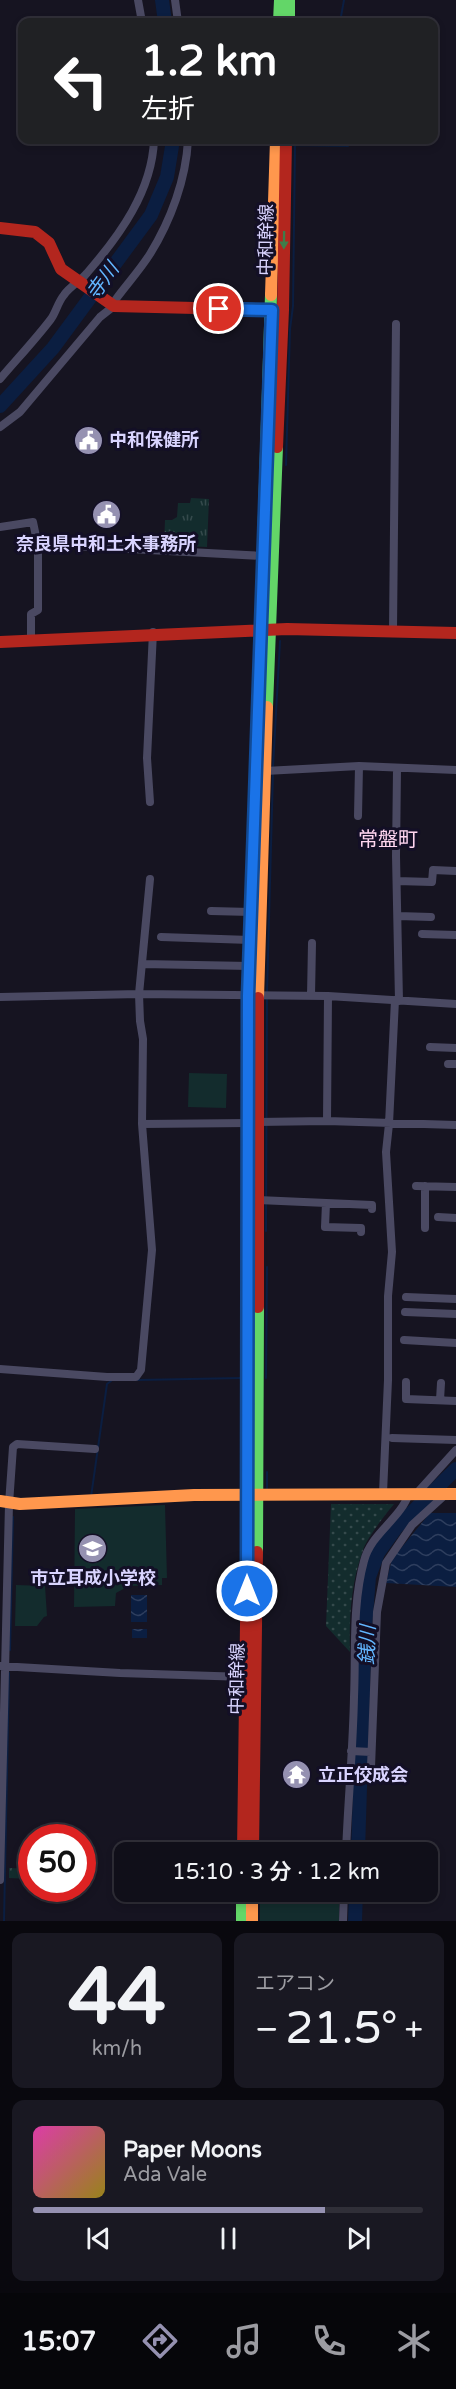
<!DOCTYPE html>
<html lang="ja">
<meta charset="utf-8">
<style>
body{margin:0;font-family:"Varela Round","Noto Sans JP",sans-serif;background:#191822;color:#f1f3f6;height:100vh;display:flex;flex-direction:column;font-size:22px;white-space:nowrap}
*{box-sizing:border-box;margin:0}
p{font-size:20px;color:#9c9ca2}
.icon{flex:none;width:33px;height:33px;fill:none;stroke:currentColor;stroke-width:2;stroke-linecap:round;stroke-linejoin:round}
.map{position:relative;height:1921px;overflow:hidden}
.sheet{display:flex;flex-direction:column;gap:12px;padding:12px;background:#09080e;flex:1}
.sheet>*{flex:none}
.hud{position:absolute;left:18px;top:18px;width:420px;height:126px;border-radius:12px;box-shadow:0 3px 9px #0003,0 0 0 2px #302f38;background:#202124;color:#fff;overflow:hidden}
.speed{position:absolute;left:18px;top:1824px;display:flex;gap:12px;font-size:30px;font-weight:700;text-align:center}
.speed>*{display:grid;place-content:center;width:78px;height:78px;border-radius:50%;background:#100f19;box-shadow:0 3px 9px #0003,0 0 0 2px #302f38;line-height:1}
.speed .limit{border:9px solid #d22;background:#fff;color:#111}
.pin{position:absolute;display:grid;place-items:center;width:51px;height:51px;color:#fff;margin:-26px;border:3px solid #fff;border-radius:50%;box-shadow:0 2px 6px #0007}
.me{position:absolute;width:66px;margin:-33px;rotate:0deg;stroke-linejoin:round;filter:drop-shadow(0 0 4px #0008)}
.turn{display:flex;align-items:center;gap:21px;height:126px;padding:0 24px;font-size:27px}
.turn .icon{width:78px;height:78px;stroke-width:2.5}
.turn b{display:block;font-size:42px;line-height:51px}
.big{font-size:45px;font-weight:600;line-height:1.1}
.sheet .widget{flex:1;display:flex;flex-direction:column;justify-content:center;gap:9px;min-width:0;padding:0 21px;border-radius:12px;background:#191822}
.sheet .dial{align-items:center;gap:0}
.dial b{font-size:78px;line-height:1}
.song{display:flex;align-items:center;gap:18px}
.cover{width:72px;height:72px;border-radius:9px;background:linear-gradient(135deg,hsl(320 70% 55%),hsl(50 70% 35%))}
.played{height:6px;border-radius:3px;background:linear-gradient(90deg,#9591b1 75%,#302f38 75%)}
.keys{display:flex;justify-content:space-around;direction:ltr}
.heat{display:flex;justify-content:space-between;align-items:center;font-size:33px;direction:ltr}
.sheet .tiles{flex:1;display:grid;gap:12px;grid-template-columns:1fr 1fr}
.widget:last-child{grid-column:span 2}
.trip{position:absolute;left:114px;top:1842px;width:324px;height:60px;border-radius:12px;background:#100f19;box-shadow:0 3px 9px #0003,0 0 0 2px #302f38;font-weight:600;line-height:60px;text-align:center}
.tabs{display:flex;height:96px;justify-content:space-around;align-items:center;background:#06060a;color:#9c9ca2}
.tabs .icon{width:42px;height:42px}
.tabs .active{color:#9591b1}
.tabs b{font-size:27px;color:#f1f3f6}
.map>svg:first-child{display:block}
.grass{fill:url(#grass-dots)}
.park{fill:url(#park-tufts)}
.garden{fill:#132c2d}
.water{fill:url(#water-waves)}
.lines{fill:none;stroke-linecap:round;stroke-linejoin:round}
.stream{stroke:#0b1e41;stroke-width:2}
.river{stroke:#0b1e41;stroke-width:14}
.street{stroke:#4a4962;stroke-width:8}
.fast{stroke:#63d668;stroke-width:12}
.slow{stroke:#ff974d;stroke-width:12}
.jam{stroke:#b3261e;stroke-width:12}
.oneway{fill:#3f7c4a}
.route-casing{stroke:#114b97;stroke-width:15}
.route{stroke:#1a73e8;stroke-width:10}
.labels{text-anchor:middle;stroke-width:6;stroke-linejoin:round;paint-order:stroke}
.street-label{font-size:18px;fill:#d9d4ff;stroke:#130f26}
.poi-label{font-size:18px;font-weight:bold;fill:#d9d4ff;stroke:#130f26;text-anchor:start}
.water-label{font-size:20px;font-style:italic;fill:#62b6ff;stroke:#130f26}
.neighbourhood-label{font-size:20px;fill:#ffd6f0;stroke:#130f26}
</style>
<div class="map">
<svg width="456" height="1921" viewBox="0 0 456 1921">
<defs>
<pattern id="grass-dots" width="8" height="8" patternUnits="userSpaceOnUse" patternTransform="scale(1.5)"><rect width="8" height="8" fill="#132c2d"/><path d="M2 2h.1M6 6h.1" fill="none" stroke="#354a4c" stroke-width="1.8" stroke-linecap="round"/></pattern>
<pattern id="park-tufts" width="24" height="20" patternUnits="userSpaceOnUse" patternTransform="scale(1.5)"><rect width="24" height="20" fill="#132c2d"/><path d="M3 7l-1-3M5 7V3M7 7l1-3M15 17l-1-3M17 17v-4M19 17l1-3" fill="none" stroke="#354a4c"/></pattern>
<pattern id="water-waves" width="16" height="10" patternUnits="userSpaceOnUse" patternTransform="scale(1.5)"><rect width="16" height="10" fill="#0b1e41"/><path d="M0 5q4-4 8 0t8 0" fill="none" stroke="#2e3e5e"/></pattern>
</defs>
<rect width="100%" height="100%" fill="#161421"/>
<!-- grass -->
<path class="grass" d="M331 1504H394C385 1515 367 1538 363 1550 351 1583 349 1617 350 1652L326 1626Z"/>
<!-- park -->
<path class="park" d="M191 498 209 499 207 547 164 545 165 520H172L177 517 178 503H190Z
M9 1868 31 1869V1879L9 1878Z"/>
<!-- garden -->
<path class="garden" d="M189 1073 227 1074 226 1108 188 1107Z
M165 1505 167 1578H162V1585L129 1586 116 1593 115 1606 74 1607 75 1509Z
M16 1585 45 1586 47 1616 44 1617 37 1626H15Z
M260 1892H339V1921H260Z"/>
<!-- water -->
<path class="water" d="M430 1513H456V1587L386 1583 392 1559Z
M131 1595H147V1622H131Z
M132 1629H147V1638H132Z"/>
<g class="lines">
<!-- stream -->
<path class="stream" d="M340 22 344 0
M286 465 290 329 293 306 295 145 348 146 347 140
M273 767 280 641
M267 992 273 773
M266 1231 267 997
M266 1378 267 1267
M138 1380 241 1378
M267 1472V1489
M91 1497 107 1384 111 1381
M10 1650 13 1517
M4 1921 9 1673"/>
<!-- river -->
<path class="river" d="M162 0 165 22
M0 406 53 348 151 215 167 177 173 140
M358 1852 365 1628 369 1577 378 1553 396 1528 456 1469
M355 1921 356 1892"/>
<!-- street -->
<path class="street" d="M138 0 142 22
M175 0 178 22
M0 379C17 359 35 340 51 319 56 312 58 302 64 295 70 286 81 281 87 273 120 235 152 191 154 140
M0 427 20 412 100 317 114 306 116 299C127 284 140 270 150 254 171 220 186 179 188 140
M0 527 33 522 38 546V610L31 614V640
M37 544 263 556
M393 630 396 324
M397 769 396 856 399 1001
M265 771 359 766 456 770
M150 802 147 758 153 632
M358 816 359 766
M397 881 432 882 433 870 456 871
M211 911 251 912
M398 916 431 917
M422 934 456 935
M161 937 250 940
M142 964 250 966
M311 996 312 943
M0 997 139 994 328 996 456 1004
M430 1047 456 1048
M448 1064H456
M327 1121 328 996
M257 1122 327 1121 456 1125
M142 1124 249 1123
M416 1186 456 1187
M425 1186V1228
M258 1200 372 1205V1209
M326 1203 325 1227 361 1228V1232
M438 1217 456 1218
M406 1297 456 1299
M405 1312 456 1314
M404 1340 456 1343
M0 1369 107 1377H136L141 1370 152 1250 142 1124 143 1039 140 1021 139 994 150 879
M406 1382V1399L456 1401
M440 1400 441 1383
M392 1438 456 1440
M383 1493 388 1380V1296L392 1252 386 1152 389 1124 395 1000
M417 1493 456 1450
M0 1666 120 1673 246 1677
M351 1751 371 1752
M371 1767 377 1612 386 1563 412 1525 446 1494
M346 1852C348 1801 353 1749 354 1697 356 1651 352 1605 364 1561 371 1533 401 1519 409 1493
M0 1880 9 1504 13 1447 17 1444 95 1449
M343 1921 344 1892"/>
<!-- fast -->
<path class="fast" d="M289 0V22
M279 22 280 0
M263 545 271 295
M267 707 277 447
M257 1552 258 1307
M242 1892V1921"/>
<!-- slow -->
<path class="slow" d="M271 295 276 140
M258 998 267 707
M0 1501 20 1504 194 1495 456 1494
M247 1548 248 1301
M252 1892V1921"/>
<!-- jam -->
<path class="jam" d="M0 228 35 232 49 243 61 269 114 306 279 310
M277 447 283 310 286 140
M0 642 287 629 456 633
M255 807 263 545
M258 998V1307
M248 1301V1004L252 894
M243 1852 247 1548
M253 1852 257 1552"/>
</g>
<!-- one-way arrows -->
<defs><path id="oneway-solid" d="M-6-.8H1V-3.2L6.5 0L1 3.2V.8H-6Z" transform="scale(1.5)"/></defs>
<use class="oneway" href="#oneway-solid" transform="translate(284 240) rotate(91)"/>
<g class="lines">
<defs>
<path id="route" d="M219 309 272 310 248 996 247 1591"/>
</defs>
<!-- route casing -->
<use href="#route" class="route-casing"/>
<!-- route -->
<use href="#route" class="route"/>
</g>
<!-- icons -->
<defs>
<symbol id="civic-disc" viewBox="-11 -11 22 22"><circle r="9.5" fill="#9591b1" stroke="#130f26"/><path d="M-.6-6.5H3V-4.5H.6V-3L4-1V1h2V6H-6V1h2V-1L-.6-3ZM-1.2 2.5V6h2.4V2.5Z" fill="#fff"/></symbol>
<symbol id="school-disc" viewBox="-11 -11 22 22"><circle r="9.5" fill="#9591b1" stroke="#130f26"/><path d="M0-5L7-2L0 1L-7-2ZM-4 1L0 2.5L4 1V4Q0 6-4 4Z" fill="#fff"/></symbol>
<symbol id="temple-disc" viewBox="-11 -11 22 22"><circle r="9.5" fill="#9591b1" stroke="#130f26"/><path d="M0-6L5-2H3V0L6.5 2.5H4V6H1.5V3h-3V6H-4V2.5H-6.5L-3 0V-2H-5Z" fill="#fff"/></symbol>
</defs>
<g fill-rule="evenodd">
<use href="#civic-disc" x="72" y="424" width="33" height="33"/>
<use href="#civic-disc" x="90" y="498" width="33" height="33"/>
<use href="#school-disc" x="76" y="1532" width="33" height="33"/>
<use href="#temple-disc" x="280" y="1758" width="33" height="33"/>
</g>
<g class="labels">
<!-- street labels -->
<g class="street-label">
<text transform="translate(266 240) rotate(-89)" y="6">中和幹線</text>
<text transform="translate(237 1679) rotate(-89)" y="6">中和幹線</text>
</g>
<!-- poi labels -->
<g class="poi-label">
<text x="109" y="446">中和保健所</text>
<text x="106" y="550" text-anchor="middle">奈良県中和土木事務所</text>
<text x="93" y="1584" text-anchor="middle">市立耳成小学校</text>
<text x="318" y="1781">立正佼成会</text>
</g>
<!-- water labels -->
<g class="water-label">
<text transform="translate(102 281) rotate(-54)" y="7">寺川</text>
<text transform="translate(367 1645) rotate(-88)" y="7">銭川</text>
</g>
<!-- neighbourhood labels -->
<g class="neighbourhood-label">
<text x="388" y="846">常盤町</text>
</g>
</g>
</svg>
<div class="speed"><div class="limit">50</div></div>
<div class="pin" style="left:219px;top:309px;background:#d93025"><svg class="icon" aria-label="arrive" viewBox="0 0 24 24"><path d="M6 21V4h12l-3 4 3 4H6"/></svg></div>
<svg class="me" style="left:247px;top:1591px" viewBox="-20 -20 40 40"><circle r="17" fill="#1a73e8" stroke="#fff" stroke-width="3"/><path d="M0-11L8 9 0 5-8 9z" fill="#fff"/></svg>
<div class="trip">15:10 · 3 分 · 1.2 km</div>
<div class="hud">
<div class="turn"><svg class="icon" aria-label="left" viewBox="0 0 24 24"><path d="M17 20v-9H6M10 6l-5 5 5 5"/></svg><div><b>1.2 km</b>左折</div></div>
</div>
</div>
<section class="sheet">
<div class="tiles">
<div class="widget dial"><b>44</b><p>km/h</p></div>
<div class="widget"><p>エアコン</p>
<div class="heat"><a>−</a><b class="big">21.5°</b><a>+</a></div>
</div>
<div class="widget">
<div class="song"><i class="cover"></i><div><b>Paper Moons</b><p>Ada Vale</p></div></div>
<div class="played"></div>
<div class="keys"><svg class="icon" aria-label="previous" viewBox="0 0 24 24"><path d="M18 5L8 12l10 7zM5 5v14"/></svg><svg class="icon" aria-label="pause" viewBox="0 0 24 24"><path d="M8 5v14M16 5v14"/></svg><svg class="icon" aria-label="next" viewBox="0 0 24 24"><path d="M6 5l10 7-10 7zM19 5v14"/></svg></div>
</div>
</div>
</section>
<nav class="tabs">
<b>15:07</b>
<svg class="icon active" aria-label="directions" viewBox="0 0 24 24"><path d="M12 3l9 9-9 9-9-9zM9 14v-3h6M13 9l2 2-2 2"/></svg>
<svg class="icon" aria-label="music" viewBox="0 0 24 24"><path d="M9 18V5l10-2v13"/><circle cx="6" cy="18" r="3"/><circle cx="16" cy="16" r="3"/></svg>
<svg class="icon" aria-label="phone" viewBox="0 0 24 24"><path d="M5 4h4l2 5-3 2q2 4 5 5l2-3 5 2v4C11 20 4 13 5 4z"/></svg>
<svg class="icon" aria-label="climate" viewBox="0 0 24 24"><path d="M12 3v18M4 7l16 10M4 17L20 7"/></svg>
</nav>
